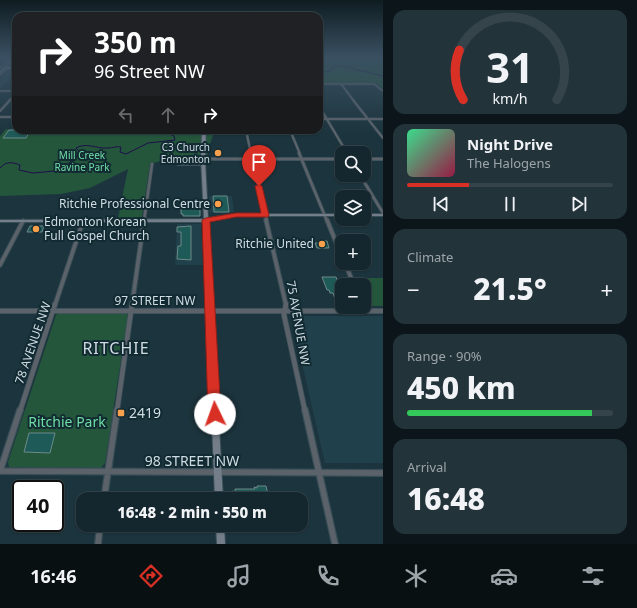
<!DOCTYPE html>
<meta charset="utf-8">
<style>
body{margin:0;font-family:"Noto Sans",sans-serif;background:#22333a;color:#f1f3f6;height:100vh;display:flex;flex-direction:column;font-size:15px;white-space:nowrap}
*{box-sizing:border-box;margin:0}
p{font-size:13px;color:#9da5aa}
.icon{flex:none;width:22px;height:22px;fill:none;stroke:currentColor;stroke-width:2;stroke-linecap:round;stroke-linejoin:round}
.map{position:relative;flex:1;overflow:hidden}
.side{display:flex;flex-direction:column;gap:10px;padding:10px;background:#0c1519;width:254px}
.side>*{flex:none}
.guide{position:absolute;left:12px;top:12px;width:311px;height:122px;border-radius:12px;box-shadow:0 1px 3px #0004,0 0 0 1px #34444a;background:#202124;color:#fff;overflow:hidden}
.controls{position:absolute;left:335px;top:146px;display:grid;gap:8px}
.controls a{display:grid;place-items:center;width:36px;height:36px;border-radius:8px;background:#15272e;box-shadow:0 1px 3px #0004,0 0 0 1px #34444a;font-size:20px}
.speed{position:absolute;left:12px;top:480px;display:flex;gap:8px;font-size:20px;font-weight:700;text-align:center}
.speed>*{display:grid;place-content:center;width:52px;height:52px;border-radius:50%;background:#15272e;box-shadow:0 1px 3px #0004,0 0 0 1px #34444a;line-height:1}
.speed .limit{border:2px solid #111;border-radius:6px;background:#fff;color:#111}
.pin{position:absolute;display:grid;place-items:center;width:34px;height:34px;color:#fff;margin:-41px -17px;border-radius:50% 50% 50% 0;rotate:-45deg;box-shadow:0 0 4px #0007}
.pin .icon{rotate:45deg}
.me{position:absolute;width:44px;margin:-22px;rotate:357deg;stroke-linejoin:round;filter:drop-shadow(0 0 3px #0008)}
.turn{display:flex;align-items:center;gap:14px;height:84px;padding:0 16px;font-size:18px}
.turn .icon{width:52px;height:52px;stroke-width:2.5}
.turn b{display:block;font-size:28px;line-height:34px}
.lanes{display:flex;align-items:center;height:38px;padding:0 16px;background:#0003;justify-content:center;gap:20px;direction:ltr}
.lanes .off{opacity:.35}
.big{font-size:30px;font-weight:800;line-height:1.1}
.side .card{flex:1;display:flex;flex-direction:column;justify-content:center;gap:6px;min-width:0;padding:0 14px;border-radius:12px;background:#22333a}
.side .dial{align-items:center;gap:0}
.dial svg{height:104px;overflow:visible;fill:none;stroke:#34444a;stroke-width:7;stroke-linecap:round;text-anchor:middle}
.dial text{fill:#f1f3f6;stroke:none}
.song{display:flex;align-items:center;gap:12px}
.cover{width:48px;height:48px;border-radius:6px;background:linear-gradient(135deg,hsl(150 70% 55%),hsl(340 70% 35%))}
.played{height:4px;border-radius:2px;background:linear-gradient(90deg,#d93025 30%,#34444a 30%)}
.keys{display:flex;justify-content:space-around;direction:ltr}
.heat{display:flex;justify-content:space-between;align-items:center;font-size:22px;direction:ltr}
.charge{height:6px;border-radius:3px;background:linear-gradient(90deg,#34c759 90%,#34444a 0)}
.trip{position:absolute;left:76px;top:492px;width:232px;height:40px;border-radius:12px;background:#15272e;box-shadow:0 1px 3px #0004,0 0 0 1px #34444a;font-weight:800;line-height:40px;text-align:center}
.tabs{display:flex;height:64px;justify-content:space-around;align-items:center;background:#081012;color:#9da5aa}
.tabs .icon{width:28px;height:28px}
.tabs .current{color:#d93025}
.tabs b{font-size:18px;color:#f1f3f6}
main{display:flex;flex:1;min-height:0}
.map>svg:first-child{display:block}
.built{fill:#20404b}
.green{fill:#24563c}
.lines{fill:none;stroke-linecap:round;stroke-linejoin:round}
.stream{stroke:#1f0f4a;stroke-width:1}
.building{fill:#1e5a58;stroke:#6d8a88}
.street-far5-casing{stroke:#394f58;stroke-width:2.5}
.street-far4-casing{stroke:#394f58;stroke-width:3}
.street-far3-casing{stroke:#394f58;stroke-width:4}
.street-far2-casing{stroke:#394f58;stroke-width:5.5}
.street-far1-casing{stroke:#394f58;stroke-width:6}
.street-casing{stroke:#394f58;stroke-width:8}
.secondary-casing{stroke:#394f58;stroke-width:2}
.street-far5{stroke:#5c626a;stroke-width:1.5}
.street-far4{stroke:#5c626a;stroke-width:2}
.street-far3{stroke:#5c626a;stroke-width:2.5}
.street-far2{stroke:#5c626a;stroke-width:3.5}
.street-far1{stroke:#5c626a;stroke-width:4.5}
.street{stroke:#5c626a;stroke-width:5.5}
.secondary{fill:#747e8a;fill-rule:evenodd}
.route{fill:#d93025;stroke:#8d1f18}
.poi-dot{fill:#f9a04c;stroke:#122a32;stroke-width:1.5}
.labels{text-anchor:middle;stroke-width:4;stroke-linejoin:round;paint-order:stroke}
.far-poi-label{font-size:10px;fill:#cfdde3;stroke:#122a32;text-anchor:end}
.far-park-label{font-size:10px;fill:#6fdda4;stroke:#122a32}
.poi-label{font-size:12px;fill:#cfdde3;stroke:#122a32;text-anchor:end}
.street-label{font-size:12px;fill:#cfdde3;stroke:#122a32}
.near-poi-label{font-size:14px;fill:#cfdde3;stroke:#122a32;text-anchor:start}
.near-park-label{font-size:14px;fill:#6fdda4;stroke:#122a32}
.near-street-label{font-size:14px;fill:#cfdde3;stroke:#122a32}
.near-neighbourhood-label{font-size:16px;letter-spacing:1px;fill:#cfdde3;stroke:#122a32}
</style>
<main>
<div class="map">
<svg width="383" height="544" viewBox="0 0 383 544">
<rect width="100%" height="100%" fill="#1c343d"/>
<!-- built -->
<path class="built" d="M9 69H16V74L0 89V78Z
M209 196H232L234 212 210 213Z
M177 224H201L203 265H175Z
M291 316H383V463H325Z"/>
<!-- green -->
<path class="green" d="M319 58H383V89L376 83 319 84Z
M6 129 16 130H215L208 149 207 157C187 152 169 159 150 164L142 217 118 218 128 169 90 188 61 194 0 196V136Z
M357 278H383V306H369L364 295V285H360Z
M60 313H125L128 315 105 463 101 468 9 467 8 462 56 315Z"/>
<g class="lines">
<!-- stream -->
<path class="stream" d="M319 73 330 71 334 66H342L383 76
M66 165 76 158 79 151 76 148C86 142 97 149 108 148 113 148 116 146 121 147L120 152 126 154 148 143 175 140 174 136 161 130
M0 168C6 161 12 162 20 165L19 170 33 173 65 170 67 168"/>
</g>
<!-- building -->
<path class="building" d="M9 130H31L26 138H3Z
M213 196H227L229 212H214Z
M181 205H200V216H183V214H181Z
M30 226H44L42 232H27Z
M191 226V260L177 259 178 246H181V232H177V227Z
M320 241H327L329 248H317L315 243H320Z
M322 277H336L339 286H342V299H335L333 293H330L329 290H327Z
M29 433H55L50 453 24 452Z
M257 486H266L269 499H233L232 491 235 492V489H255L254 487 257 488Z
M167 494H184L183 499H166Z
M167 525H197V530L166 529Z"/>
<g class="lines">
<defs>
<path id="street-far5" d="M0 68 11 58
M0 75 16 61
M319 84H374L383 91
M341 84 354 101
M0 91H16
M9 101 16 93"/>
<path id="street-far4" d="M353 100 383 138
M319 106 347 153
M0 111 10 100
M0 117H16
M319 119H383
M246 130 251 154
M290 130 300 154"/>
<path id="street-far3" d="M251 153 267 221
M299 153 327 221
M203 159H342
M364 159H383
M178 164H204
M360 175 383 213
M144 221 152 164"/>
<path id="street-far2" d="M266 220 286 305
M327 220 342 257
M345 263 354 285
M0 265 23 221
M55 305 83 221
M132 305 144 220"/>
<path id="street-far1" d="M286 304 284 315 305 411
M0 311H383
M20 411 55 304
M117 411 132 304"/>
<path id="street" d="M20 410 0 471 383 473
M305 410 335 544
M104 499 117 410
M98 544 100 525"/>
<path id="secondary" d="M14 58H16L6 67H16V69H5L0 73V71Z
M202 130H206L205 159 208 218 236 214H342V216H236L208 221 223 499H215L204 222H0V220L204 219 201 159Z
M364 214H383V216H364Z
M216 525H224L225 544H217Z"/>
</defs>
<!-- street-far5 casing -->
<use href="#street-far5" class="street-far5-casing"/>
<!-- street-far4 casing -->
<use href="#street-far4" class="street-far4-casing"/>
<!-- street-far3 casing -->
<use href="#street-far3" class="street-far3-casing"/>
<!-- street-far2 casing -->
<use href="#street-far2" class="street-far2-casing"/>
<!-- street-far1 casing -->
<use href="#street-far1" class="street-far1-casing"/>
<!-- street casing -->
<use href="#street" class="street-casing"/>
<!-- secondary casing -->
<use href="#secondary" class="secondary-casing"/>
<!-- street-far5 -->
<use href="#street-far5" class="street-far5"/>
<!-- street-far4 -->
<use href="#street-far4" class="street-far4"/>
<!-- street-far3 -->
<use href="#street-far3" class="street-far3"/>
<!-- street-far2 -->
<use href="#street-far2" class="street-far2"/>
<!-- street-far1 -->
<use href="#street-far1" class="street-far1"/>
<!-- street -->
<use href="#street" class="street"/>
<!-- secondary -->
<use href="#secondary" class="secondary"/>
</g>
<!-- sky -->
<linearGradient id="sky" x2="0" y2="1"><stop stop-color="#0f1d22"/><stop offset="0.43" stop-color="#3a5062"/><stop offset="1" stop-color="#3a5062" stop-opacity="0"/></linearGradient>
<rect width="383" height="134" fill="url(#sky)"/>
<!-- route -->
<path class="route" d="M259 184 262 186 269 215 268 217H236L210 222 221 414 219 418 215 420 210 418 208 414 202 220 206 218 236 213H261L255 186Z"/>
<!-- markers -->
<g class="poi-dot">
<circle cx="218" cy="153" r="4"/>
<circle cx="218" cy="204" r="4"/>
<circle cx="36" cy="229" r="4"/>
<circle cx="322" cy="244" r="4"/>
<rect x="117" y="409" width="8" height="8" rx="2"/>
</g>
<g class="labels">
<!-- far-poi labels -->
<g class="far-poi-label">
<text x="210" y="151">C3 Church<tspan x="210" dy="12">Edmonton</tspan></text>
</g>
<!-- far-park labels -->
<g class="far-park-label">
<text x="82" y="159">Mill Creek<tspan x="82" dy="12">Ravine Park</tspan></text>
</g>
<!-- poi labels -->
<g class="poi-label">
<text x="210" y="208">Ritchie Professional Centre</text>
<text x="44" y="226" text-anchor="start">Edmonton Korean<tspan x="44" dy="14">Full Gospel Church</tspan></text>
<text x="314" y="248">Ritchie United</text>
</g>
<!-- street labels -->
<g class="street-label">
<text x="155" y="305">97 STREET NW</text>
<text transform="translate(298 323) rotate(80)" y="4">75 AVENUE NW</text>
<text transform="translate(33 343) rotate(-71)" y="4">78 AVENUE NW</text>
</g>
<!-- near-poi labels -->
<g class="near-poi-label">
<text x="129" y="418">2419</text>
</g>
<!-- near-park labels -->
<g class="near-park-label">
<text x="67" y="427">Ritchie Park</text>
</g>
<!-- near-street labels -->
<g class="near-street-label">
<text x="192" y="466">98 STREET NW</text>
</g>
<!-- near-neighbourhood labels -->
<g class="near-neighbourhood-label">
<text x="116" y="354">RITCHIE</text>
</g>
</g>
</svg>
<div class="controls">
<a><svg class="icon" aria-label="search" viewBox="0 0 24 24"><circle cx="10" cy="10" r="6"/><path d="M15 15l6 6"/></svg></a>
<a><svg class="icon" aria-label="layers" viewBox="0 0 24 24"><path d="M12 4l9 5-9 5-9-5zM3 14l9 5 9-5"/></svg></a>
<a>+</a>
<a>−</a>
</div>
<div class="speed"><div class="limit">40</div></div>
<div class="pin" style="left:259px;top:186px;background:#d93025"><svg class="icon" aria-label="arrive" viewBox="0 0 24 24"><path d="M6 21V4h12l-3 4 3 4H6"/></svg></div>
<svg class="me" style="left:215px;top:414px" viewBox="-20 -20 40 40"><circle r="19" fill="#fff"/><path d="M0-13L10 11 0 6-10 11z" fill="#d93025"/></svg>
<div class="trip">16:48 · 2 min · 550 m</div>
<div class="guide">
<div class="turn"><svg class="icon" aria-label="right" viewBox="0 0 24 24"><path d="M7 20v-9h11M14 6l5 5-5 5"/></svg><div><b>350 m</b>96 Street NW</div></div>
<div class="lanes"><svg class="icon off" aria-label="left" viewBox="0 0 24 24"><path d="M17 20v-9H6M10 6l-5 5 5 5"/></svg><svg class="icon off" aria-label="ahead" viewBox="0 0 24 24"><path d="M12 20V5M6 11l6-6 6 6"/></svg><svg class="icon" aria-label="right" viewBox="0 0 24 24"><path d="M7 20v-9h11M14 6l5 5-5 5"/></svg></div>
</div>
</div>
<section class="side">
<div class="card dial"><svg viewBox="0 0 100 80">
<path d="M14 69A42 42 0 1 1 86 69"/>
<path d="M14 69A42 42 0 0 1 11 31" stroke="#d93025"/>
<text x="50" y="56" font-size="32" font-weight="700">31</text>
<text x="50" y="72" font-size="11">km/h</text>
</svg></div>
<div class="card">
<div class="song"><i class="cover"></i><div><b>Night Drive</b><p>The Halogens</p></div></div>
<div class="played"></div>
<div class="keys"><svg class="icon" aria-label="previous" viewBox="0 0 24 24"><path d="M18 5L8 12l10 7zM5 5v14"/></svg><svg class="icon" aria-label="pause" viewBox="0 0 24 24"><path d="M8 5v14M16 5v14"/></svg><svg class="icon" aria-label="next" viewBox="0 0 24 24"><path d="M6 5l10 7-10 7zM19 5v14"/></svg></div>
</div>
<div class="card"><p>Climate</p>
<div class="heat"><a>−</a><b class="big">21.5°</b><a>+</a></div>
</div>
<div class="card"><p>Range · 90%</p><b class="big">450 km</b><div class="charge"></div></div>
<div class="card"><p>Arrival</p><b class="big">16:48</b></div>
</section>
</main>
<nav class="tabs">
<b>16:46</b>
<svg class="icon current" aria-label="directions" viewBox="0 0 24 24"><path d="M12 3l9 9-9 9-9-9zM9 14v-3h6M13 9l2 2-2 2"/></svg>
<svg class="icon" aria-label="music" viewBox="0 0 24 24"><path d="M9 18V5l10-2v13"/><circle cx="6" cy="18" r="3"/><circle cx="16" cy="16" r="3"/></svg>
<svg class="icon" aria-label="phone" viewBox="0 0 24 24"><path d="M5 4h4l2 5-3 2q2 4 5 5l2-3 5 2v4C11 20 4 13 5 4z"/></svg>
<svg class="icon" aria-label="climate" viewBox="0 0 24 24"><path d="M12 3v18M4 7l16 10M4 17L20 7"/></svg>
<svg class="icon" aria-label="car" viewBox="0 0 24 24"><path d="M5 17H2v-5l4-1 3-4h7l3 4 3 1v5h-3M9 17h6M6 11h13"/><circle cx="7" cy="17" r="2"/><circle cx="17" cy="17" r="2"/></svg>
<svg class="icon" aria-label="filters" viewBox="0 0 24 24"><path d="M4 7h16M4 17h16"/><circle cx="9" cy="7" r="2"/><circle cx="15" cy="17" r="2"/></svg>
</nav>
